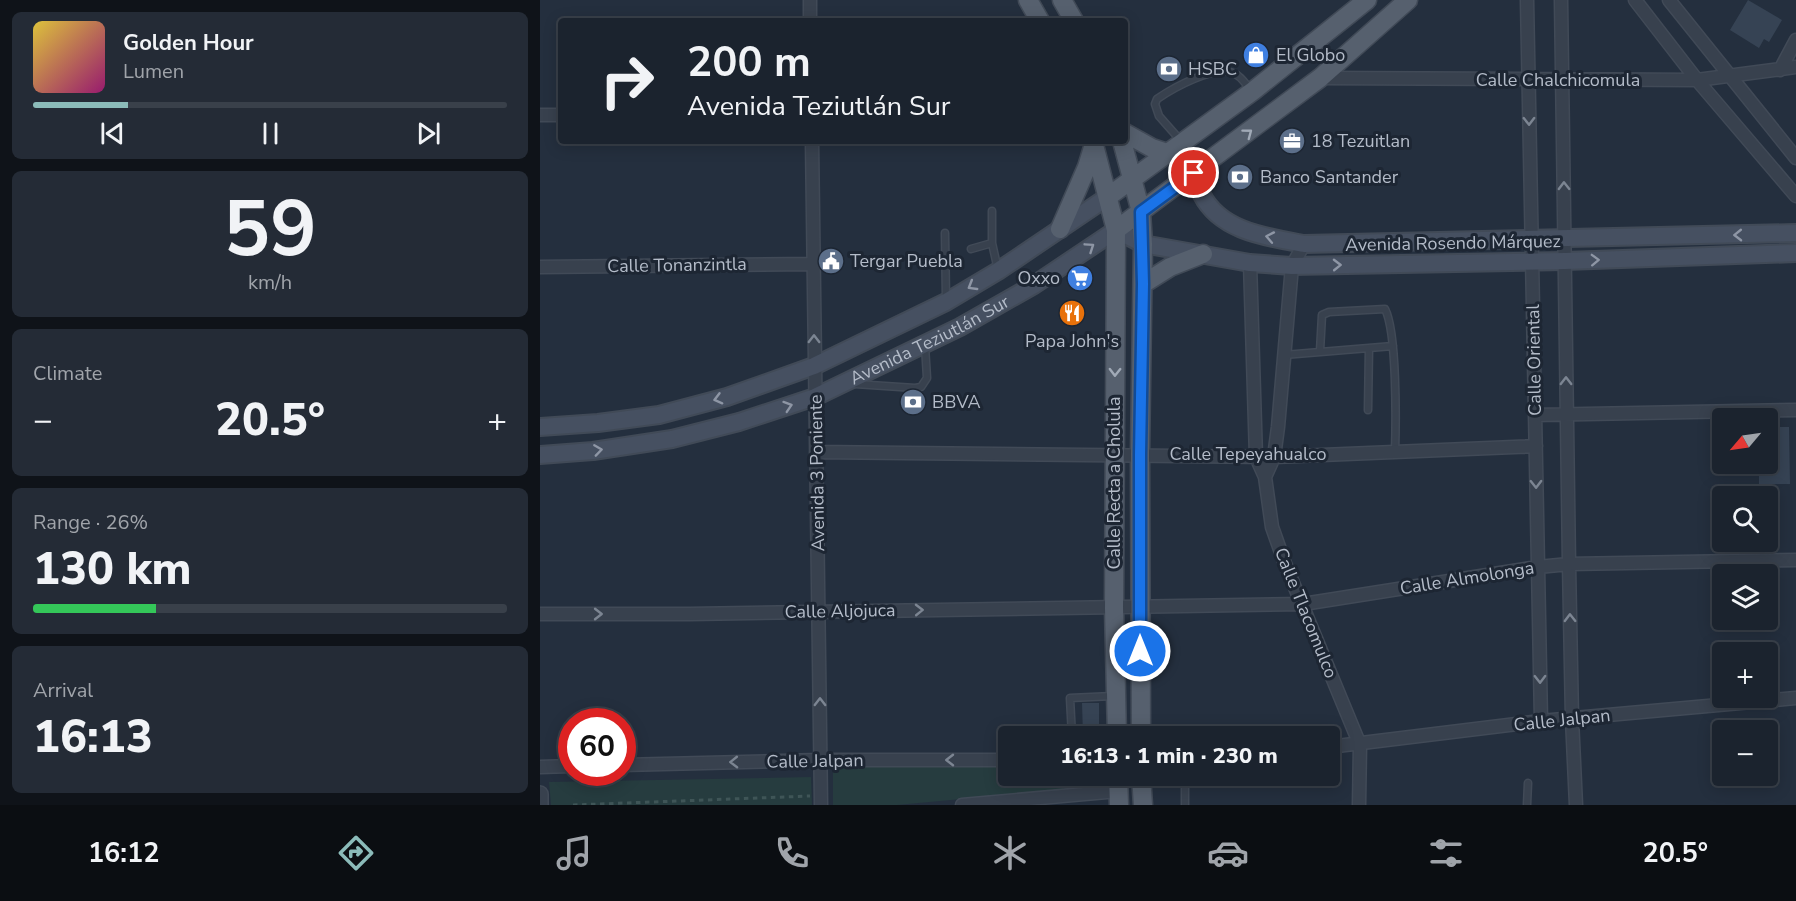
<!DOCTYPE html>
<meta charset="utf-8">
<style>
body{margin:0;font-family:"Nunito Sans",sans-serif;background:#242b36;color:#f1f3f6;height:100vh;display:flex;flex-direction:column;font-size:22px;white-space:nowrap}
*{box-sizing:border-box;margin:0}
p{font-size:20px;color:#a0a4aa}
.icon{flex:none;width:33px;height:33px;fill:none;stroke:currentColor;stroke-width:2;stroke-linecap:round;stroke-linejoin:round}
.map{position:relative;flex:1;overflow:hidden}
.drawer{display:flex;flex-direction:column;gap:12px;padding:12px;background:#0f1319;width:540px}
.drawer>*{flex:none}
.top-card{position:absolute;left:18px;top:18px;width:570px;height:126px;border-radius:6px;box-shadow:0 3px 15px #0003,0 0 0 2px #39404a;background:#1b232e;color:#f1f3f6;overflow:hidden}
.needle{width:39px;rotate:241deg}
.tools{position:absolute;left:1172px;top:408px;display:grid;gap:12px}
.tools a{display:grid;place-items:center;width:66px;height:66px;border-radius:6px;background:#1b232e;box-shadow:0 3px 15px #0003,0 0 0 2px #39404a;font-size:30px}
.speed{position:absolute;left:18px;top:708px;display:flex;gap:12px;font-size:30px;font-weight:700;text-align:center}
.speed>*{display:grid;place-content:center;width:78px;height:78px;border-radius:50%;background:#1b232e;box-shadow:0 3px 15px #0003,0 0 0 2px #39404a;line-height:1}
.speed .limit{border:9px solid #d22;background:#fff;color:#111}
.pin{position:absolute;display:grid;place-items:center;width:51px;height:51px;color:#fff;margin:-26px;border:3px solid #fff;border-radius:50%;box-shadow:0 2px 6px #0007}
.me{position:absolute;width:66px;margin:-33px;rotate:0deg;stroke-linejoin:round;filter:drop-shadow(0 0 4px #0008)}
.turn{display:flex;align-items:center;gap:21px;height:126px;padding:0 30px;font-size:27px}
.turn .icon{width:78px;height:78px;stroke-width:2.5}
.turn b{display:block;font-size:42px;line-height:51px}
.big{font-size:45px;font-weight:800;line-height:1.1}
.drawer .tile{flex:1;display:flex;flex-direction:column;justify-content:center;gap:9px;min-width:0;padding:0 21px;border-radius:9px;background:#242b36}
.drawer .dial{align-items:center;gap:0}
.dial b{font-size:78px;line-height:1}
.song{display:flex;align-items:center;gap:18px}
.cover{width:72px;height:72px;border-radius:9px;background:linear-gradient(135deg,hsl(50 70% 55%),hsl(320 70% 35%))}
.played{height:6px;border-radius:3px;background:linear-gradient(90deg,#8bbbb9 20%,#39404a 20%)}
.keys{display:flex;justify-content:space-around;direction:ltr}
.heat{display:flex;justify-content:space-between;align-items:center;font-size:33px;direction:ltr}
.charge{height:9px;border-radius:4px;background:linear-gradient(90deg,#34c759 26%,#39404a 0)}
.trip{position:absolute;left:458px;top:726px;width:342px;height:60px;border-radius:6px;background:#1b232e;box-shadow:0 3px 15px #0003,0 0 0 2px #39404a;font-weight:800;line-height:60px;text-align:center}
.menu{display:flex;height:96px;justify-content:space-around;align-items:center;background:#0b0e12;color:#a0a4aa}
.menu .icon{width:42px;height:42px}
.menu .selected{color:#8bbbb9}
.menu b{font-size:27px;color:#f1f3f6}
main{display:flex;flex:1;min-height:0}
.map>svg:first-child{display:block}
.green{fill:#263c3f}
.building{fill:#364354}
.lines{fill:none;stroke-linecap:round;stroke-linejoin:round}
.service-casing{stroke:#414a57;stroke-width:9}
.minor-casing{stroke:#414a57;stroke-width:15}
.tertiary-casing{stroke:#414a57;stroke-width:18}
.secondary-casing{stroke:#414a57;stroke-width:20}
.primary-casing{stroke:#414a57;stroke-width:21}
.path{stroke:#3f5557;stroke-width:3;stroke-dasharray:4.5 4.5;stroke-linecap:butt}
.service{stroke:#38414e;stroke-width:6}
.minor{stroke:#38414e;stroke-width:12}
.tertiary{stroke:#38414e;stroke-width:15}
.secondary{stroke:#465061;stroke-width:16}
.primary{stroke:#56606e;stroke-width:18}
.oneway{stroke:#7c8592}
.oneway2{stroke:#a1aab7}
.oneway3{stroke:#8e96a5}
.route-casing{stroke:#114b97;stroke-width:15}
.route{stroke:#1a73e8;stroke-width:10}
.labels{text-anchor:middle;stroke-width:6;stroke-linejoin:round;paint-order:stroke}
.poi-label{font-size:18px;fill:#b4bcc9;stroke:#1d2633;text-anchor:start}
.street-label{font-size:18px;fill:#b4bcc9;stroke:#1d2633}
</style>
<main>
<section class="drawer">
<div class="tile">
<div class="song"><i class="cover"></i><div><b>Golden Hour</b><p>Lumen</p></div></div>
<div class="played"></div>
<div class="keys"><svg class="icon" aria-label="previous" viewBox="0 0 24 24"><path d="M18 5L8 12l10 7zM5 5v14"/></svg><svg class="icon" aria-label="pause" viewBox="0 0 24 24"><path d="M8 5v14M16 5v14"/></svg><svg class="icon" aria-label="next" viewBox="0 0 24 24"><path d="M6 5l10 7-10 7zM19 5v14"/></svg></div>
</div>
<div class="tile dial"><b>59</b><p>km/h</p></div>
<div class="tile"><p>Climate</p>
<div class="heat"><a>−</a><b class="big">20.5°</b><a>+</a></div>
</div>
<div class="tile"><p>Range · 26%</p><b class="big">130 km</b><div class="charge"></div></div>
<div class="tile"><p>Arrival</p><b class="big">16:13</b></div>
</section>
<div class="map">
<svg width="1256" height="805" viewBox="0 0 1256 805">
<rect width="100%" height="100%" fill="#242f3e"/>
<!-- green -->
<path class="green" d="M293 767H468V776H561V786L357 805H293Z
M271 777 272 805H11L9 782Z"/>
<!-- building -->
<path class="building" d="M1208 0 1242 20 1229 42 1224 39 1219 48 1190 30Z
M1227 427H1249L1250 484H1219V464H1227Z
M542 703H559V736H543Z"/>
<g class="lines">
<defs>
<path id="service" d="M641 141 619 116 615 104 617 99C633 88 674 65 693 73 700 75 705 83 710 89
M452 211V243
M405 233 406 299
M431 249 452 243 458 270
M780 351 782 315 789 312 845 309C857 332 856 422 855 452
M744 355 853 346
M315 384 375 388 381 387 387 378 385 346
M828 410 829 348
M532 736 530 698 573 696
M645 776V805
M987 805 988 783"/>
<path id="minor" d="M270 0V21
M987 0 1001 721
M1021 0 1029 564 1032 719 1036 805
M1095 0 1157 80 1256 196
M1129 0 1256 158
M1240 70 1256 40
M780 78 1157 80 1256 67
M0 115H21
M272 141 281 805
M710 263 716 457 725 477 732 527 744 561 820 745 819 805
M0 267 273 264
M995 415 1256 410
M276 452 734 457 996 446
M725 477 734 457 738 427 752 266 764 244
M0 614H150L763 604 998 567 1029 564 1256 560
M789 747 1001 721 1256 698
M82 765 280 760H468
M0 767 32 766
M422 805 578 791"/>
<path id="tertiary" d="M0 794V805"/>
<g id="secondary">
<path d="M654 173C657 180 659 188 662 195 681 232 728 237 764 244L1256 233"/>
<path d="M0 427 58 423 119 415 187 397 274 366 406 302 458 271 569 196"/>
<path id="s1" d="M0 455 53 451 132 439 199 422 275 397 420 327 494 285 576 230 603 244 710 263 752 266 1025 261 1256 253"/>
</g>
<path id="primary" d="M488 0 500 21
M522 0 534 21
M585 133 612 148 630 154
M553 141 576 230 574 608 577 736
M582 141 601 212 603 244 600 454 601 736
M569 196 713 91 827 0
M520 229 547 167 554 144
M576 230 780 78 868 0
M603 284 630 267 663 254
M578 776 579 805
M601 776 603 805"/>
</defs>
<!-- service casing -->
<use href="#service" class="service-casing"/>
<!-- minor casing -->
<use href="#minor" class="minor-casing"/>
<!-- tertiary casing -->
<use href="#tertiary" class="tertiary-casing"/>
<!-- secondary casing -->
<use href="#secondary" class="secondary-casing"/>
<!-- primary casing -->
<use href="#primary" class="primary-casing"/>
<!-- path -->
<path class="path" d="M33 805 270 796"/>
<!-- service -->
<use href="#service" class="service"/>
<!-- minor -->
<use href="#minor" class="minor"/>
<!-- tertiary -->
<use href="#tertiary" class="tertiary"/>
<!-- secondary -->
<use href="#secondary" class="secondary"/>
<!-- primary -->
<use href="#primary" class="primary"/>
</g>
<!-- one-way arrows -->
<defs><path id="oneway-chevron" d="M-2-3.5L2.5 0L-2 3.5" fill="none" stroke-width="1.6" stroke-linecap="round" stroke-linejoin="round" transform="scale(1.5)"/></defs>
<g class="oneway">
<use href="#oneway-chevron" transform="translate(989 121) rotate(89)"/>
<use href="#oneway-chevron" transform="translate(1024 186) rotate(-91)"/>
<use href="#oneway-chevron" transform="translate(274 339) rotate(-90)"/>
<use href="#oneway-chevron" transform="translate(1026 381) rotate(-90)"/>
<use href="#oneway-chevron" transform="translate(996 484) rotate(89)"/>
<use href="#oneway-chevron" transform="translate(379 610) rotate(-1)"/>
<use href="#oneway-chevron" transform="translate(58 614)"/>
<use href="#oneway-chevron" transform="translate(1030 618) rotate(-91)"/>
<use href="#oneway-chevron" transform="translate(1000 679) rotate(89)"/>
<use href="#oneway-chevron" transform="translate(280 702) rotate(-90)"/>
<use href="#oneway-chevron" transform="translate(410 760) rotate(180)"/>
<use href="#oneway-chevron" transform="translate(194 762) rotate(179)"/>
</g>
<g class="oneway2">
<use href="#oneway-chevron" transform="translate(708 133) rotate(-37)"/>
<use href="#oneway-chevron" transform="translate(575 372) rotate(91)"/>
</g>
<g class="oneway3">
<use href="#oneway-chevron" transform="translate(1198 235) rotate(179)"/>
<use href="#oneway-chevron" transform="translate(730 237) rotate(-169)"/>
<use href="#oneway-chevron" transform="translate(550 247) rotate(-34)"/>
<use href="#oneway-chevron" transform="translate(1055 260) rotate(-2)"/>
<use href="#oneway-chevron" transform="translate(797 265) rotate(-1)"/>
<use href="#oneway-chevron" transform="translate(432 286) rotate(149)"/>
<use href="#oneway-chevron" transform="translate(178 399) rotate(165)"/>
<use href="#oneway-chevron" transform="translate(248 406) rotate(-18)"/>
<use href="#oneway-chevron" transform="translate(58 450) rotate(-8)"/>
</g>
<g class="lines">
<defs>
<path id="route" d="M600 651V454L603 284 601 212 654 173"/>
</defs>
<!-- route casing -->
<use href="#route" class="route-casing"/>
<!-- route -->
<use href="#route" class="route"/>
</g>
<!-- icons -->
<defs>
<symbol id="shop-disc" viewBox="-11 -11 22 22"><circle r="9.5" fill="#3f7fe0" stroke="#1d2633"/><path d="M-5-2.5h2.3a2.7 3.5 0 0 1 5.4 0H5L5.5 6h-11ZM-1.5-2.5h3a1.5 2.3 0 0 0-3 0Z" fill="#fff"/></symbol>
<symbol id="bank-disc" viewBox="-11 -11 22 22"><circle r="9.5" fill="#5c6f8a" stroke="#1d2633"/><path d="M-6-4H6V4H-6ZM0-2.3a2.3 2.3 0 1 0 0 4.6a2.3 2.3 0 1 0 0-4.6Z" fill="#fff"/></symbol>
<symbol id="office-disc" viewBox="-11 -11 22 22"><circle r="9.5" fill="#5c6f8a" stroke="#1d2633"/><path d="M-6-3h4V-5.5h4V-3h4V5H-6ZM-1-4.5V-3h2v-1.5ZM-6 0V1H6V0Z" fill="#fff"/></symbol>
<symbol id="civic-disc" viewBox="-11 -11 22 22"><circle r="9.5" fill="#5c6f8a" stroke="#1d2633"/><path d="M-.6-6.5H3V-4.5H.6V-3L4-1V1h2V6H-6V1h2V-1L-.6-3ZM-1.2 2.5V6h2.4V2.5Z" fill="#fff"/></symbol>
<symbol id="supermarket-disc" viewBox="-11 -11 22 22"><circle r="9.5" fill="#3f7fe0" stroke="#1d2633"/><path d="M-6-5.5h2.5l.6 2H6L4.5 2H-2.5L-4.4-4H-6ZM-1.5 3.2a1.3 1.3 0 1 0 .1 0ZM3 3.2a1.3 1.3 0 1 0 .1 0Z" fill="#fff"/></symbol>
<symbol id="restaurant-disc" viewBox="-11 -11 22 22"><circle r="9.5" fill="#e8710a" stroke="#1d2633"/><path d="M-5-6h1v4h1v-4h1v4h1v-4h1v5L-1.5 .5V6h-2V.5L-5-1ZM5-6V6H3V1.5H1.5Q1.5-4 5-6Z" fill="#fff"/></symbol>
</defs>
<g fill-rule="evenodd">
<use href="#shop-disc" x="701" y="40" width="30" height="30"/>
<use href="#bank-disc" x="614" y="54" width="30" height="30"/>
<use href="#office-disc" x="737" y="126" width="30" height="30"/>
<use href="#bank-disc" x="685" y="162" width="30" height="30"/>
<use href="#civic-disc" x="276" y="246" width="30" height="30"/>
<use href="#supermarket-disc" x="525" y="263" width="30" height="30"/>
<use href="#restaurant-disc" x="517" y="298" width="30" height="30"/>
<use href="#bank-disc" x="358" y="387" width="30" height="30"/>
</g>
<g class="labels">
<!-- poi labels -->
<g class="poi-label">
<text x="736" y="61">El Globo</text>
<text x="648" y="75">HSBC</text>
<text x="771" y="147">18 Tezuitlan</text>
<text x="720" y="183">Banco Santander</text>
<text x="310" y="267">Tergar Puebla</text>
<text x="520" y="284" text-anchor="end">Oxxo</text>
<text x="532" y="347" text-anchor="middle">Papa John's</text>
<text x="392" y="408">BBVA</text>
</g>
<!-- street labels -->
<g class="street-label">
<text x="1018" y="86">Calle Chalchicomula</text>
<text transform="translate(913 243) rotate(-1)" y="6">Avenida Rosendo Márquez</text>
<text transform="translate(137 265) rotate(-1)" y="6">Calle Tonanzintla</text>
<text dy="6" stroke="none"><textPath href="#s1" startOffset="410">Avenida Teziutlán Sur</textPath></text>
<text transform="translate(994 360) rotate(-91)" y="6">Calle Oriental</text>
<text x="708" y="460">Calle Tepeyahualco</text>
<text transform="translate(277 473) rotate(-91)" y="6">Avenida 3 Poniente</text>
<text transform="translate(574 483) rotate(-90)" y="6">Calle Recta a Cholula</text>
<text transform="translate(927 578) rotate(-9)" y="6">Calle Almolonga</text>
<text transform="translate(300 611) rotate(-1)" y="6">Calle Aljojuca</text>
<text transform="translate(766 613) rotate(68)" y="6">Calle Tlacomulco</text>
<text transform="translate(1022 720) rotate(-6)" y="6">Calle Jalpan</text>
<text transform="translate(275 761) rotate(-1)" y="6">Calle Jalpan</text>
</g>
</g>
</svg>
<div class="tools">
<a><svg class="needle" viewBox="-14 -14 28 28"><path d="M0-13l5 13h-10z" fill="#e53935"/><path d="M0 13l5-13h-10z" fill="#a0a4aa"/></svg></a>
<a><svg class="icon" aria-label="search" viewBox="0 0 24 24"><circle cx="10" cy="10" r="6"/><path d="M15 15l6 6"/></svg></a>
<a><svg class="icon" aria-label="layers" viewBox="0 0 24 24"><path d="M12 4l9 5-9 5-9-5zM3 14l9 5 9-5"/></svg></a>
<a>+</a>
<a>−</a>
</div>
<div class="speed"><div class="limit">60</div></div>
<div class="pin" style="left:654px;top:173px;background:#d93025"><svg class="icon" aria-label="arrive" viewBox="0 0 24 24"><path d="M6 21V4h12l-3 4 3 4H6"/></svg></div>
<svg class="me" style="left:600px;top:651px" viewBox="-20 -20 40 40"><circle r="17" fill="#1a73e8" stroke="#fff" stroke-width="3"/><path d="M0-11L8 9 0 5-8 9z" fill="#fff"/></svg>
<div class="trip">16:13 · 1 min · 230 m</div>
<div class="top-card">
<div class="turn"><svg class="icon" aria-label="right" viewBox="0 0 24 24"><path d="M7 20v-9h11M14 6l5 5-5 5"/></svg><div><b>200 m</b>Avenida Teziutlán Sur</div></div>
</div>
</div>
</main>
<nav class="menu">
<b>16:12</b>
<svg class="icon selected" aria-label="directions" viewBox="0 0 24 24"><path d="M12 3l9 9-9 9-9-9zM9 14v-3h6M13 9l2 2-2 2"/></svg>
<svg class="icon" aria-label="music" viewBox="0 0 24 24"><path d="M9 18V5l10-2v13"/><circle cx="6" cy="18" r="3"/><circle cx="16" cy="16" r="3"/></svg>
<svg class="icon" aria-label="phone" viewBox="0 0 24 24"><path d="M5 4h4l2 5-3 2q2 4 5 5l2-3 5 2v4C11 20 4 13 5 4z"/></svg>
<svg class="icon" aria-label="climate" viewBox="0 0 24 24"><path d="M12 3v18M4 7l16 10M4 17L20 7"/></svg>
<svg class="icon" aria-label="car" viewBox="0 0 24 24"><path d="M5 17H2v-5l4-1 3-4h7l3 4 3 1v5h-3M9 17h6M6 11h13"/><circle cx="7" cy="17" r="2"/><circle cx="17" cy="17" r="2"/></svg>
<svg class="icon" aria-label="filters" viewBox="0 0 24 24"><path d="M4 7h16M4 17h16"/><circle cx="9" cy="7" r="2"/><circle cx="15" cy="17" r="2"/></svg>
<b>20.5°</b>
</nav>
